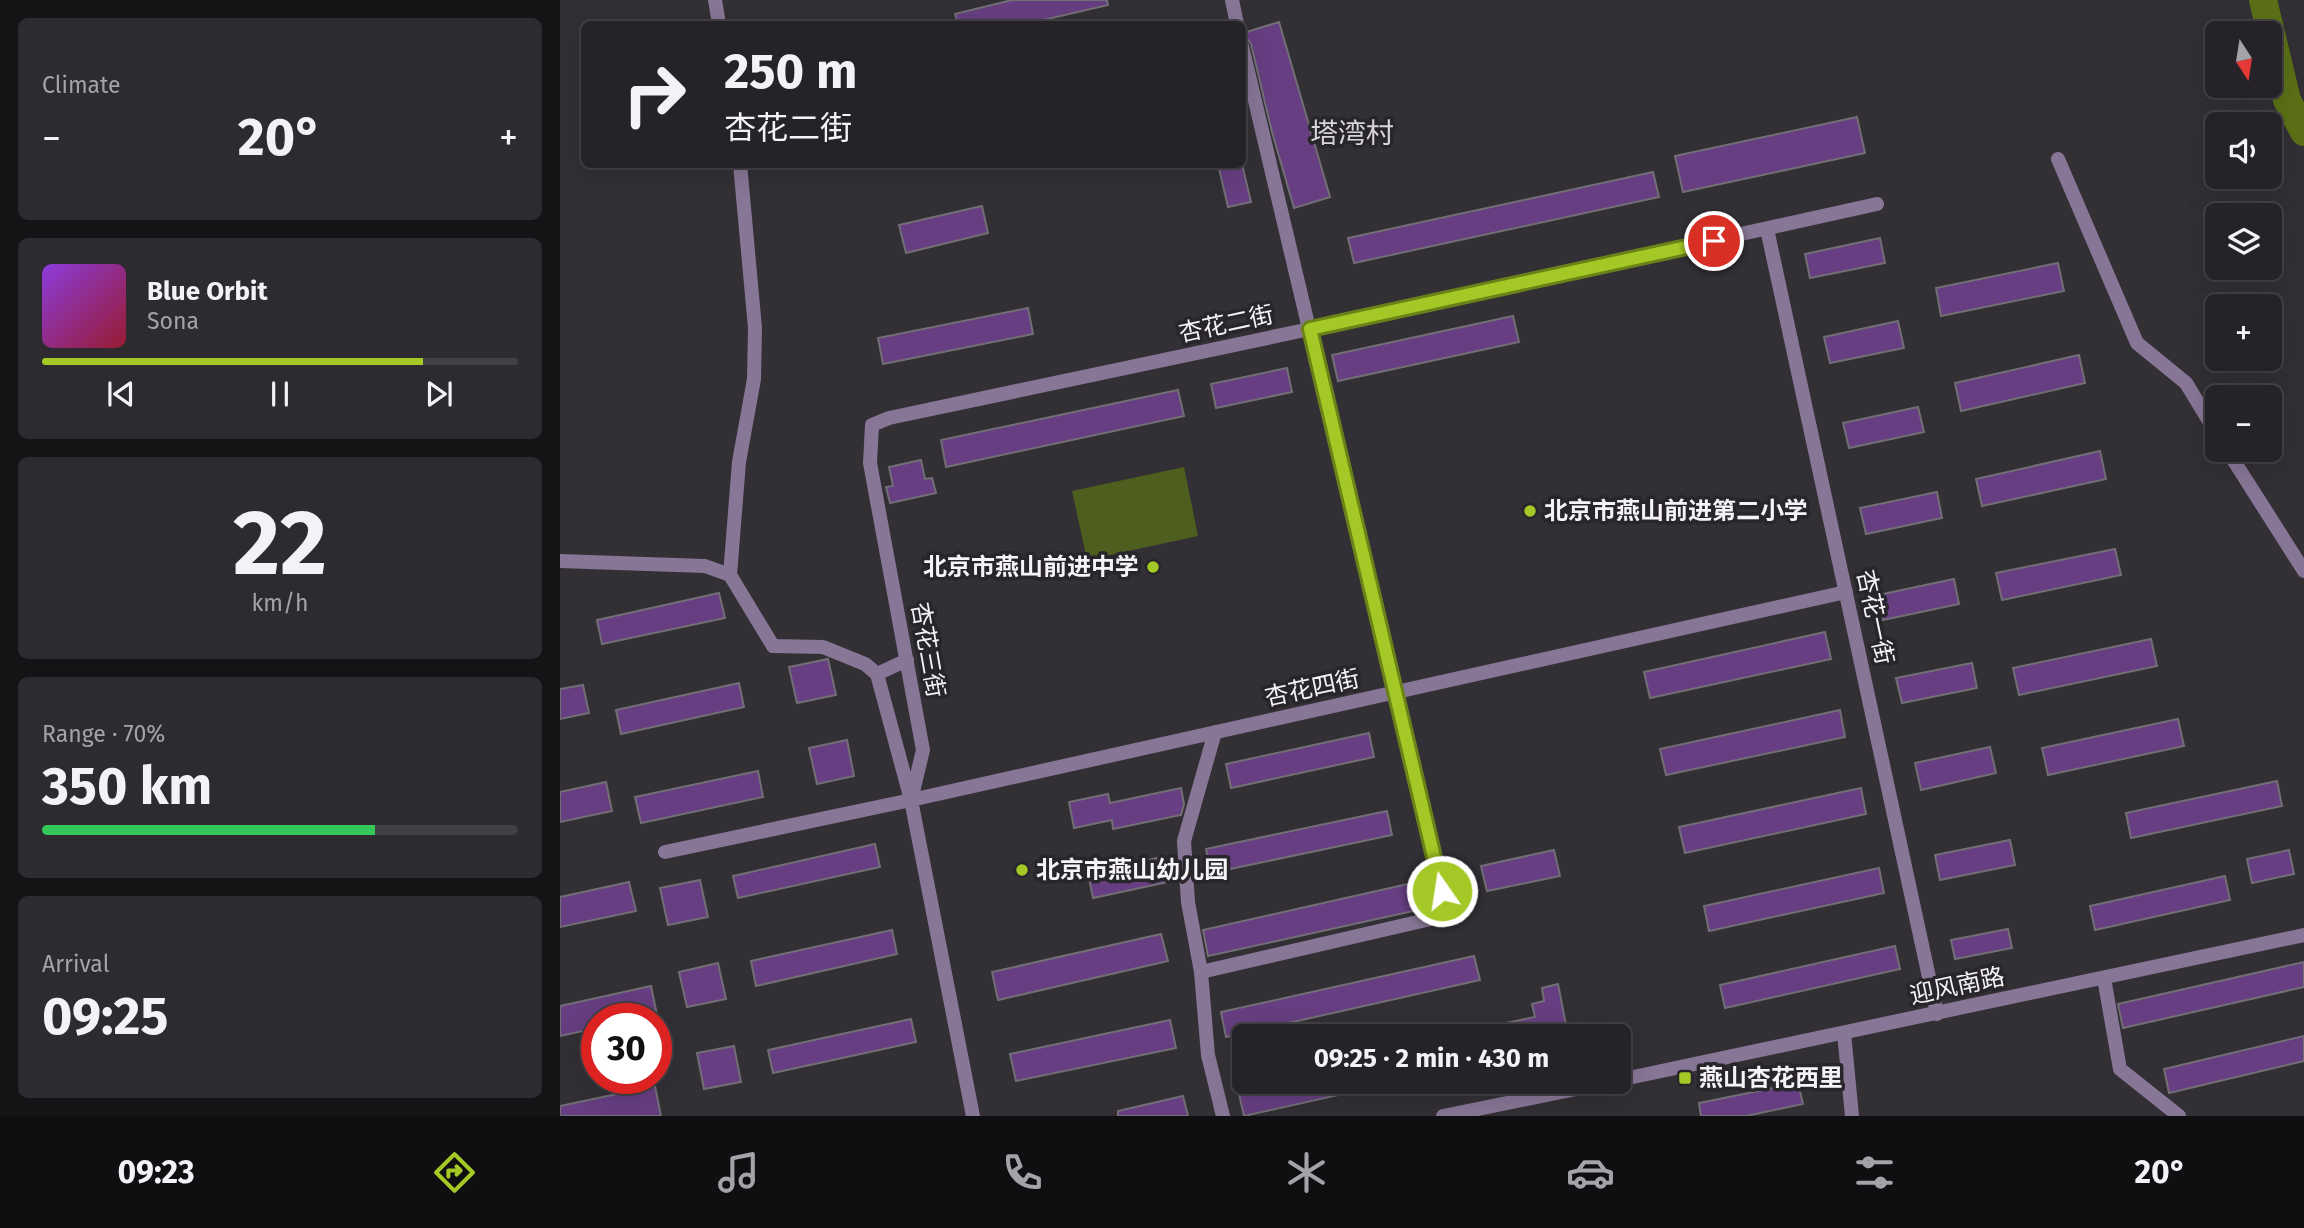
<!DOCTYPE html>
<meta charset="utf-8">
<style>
body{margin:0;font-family:"Fira Sans","Noto Sans SC",sans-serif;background:#2e2b30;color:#f1f3f6;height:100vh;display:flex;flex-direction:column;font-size:26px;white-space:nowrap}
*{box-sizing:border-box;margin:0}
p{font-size:23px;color:#a4a4a8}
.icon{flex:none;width:38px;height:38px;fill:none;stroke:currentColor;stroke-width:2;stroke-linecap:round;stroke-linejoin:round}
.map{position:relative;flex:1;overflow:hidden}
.side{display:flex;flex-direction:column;gap:18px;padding:18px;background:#151316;width:560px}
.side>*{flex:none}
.banner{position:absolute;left:21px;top:21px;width:665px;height:147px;border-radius:10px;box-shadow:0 7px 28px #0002,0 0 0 2px #424045;background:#262328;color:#f1f3f6;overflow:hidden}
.needle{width:46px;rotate:168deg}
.fabs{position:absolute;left:1645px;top:21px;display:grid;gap:14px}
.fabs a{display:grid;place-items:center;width:77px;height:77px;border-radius:10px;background:#262328;box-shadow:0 7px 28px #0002,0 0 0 2px #424045;font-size:35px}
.speed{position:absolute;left:21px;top:1003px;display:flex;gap:14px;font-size:35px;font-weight:700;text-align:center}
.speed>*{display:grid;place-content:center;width:91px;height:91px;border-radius:50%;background:#262328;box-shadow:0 7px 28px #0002,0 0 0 2px #424045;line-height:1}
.speed .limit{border:10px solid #d22;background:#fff;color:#111}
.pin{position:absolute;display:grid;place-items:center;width:60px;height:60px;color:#fff;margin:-30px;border:4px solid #fff;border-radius:50%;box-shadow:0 2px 7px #0007}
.me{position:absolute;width:77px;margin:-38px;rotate:347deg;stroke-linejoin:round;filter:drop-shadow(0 0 5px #0008)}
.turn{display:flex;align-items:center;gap:24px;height:147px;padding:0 28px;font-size:32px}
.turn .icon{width:91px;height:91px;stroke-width:2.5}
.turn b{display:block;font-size:49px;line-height:60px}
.big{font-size:52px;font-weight:700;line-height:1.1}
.side .card{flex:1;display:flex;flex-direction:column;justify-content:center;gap:10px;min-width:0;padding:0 24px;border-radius:10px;background:#2e2b30}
.side .dial{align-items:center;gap:0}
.dial b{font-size:91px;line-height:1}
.song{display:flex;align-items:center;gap:21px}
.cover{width:84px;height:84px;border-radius:10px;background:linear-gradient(135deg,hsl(270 70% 55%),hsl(350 70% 35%))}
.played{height:7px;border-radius:4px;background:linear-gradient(90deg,#a4c825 80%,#424045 80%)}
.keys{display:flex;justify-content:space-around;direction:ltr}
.heat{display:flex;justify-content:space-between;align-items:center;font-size:38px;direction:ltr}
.charge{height:10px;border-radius:5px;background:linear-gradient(90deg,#34c759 70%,#424045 0)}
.trip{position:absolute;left:672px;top:1024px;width:399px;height:70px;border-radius:10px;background:#262328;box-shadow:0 7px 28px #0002,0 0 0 2px #424045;font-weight:700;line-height:70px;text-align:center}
.tabs{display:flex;height:112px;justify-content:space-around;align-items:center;background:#0f0e10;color:#a4a4a8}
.tabs .icon{width:49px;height:49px}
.tabs .selected{color:#a4c825}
.tabs b{font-size:32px;color:#f1f3f6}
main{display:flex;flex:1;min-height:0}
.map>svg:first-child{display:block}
.green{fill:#4e5e1e}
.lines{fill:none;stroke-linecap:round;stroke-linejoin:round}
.river{stroke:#5b7016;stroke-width:28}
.building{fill:#663e81;stroke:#726e75;stroke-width:2}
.minor{stroke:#877695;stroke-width:14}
.tertiary{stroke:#877695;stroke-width:14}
.route-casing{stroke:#6b8218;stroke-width:18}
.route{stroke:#a4c825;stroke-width:12}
.poi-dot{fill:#a4c825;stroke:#28252b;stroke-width:2.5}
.labels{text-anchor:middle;stroke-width:7;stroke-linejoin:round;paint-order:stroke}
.street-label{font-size:24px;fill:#f5f3f7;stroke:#28252b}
.poi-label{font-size:24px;font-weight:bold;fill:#f5f3f7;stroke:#28252b;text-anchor:start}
.quarter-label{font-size:28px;fill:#d8d4db;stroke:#28252b}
</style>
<main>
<section class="side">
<div class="card"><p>Climate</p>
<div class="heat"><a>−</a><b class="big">20°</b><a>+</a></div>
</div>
<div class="card">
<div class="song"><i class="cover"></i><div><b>Blue Orbit</b><p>Sona</p></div></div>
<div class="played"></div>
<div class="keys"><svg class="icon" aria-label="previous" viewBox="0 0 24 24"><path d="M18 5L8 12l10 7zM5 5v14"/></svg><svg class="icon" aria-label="pause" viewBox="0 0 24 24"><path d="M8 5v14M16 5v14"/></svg><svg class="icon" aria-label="next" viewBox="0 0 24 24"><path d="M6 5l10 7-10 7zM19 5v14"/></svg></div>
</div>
<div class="card dial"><b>22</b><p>km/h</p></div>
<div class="card"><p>Range · 70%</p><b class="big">350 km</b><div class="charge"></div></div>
<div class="card"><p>Arrival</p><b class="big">09:25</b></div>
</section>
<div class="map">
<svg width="1744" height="1116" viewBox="0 0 1744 1116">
<rect width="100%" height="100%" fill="#322f35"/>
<!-- green -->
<path class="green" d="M624 467 638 536 527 560 512 491Z"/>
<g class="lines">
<!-- river -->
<path class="river" d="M1703 0 1727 100 1744 132"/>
</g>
<!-- building -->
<path class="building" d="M452 0H547L548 5 466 24H398L395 14Z
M719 22 770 197 734 208 712 132 691 44 683 33Z
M1297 117 1305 153 1123 192 1115 156Z
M658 164H682L691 202 668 207Z
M1093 172 1099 197 794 263 788 238Z
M422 206 428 233 346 253 339 225Z
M1320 238 1325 263 1250 278 1245 254Z
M1498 263 1504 291 1381 316 1376 288Z
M468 308 473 334 323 364 318 338Z
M953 316 959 342 778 381 772 355Z
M1338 321 1344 348 1270 363 1264 337Z
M1519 355 1525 383 1401 411 1395 383Z
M727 368 732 392 656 408 651 384Z
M618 390 624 416 386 467 381 440Z
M1358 407 1364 432 1289 448 1283 423Z
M1540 451 1546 479 1422 506 1416 479Z
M361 460 365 479 372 478 376 493 330 503 326 487 333 486 329 467Z
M1377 492 1382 518 1306 534 1300 508Z
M1555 549 1561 575 1442 600 1436 573Z
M1394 579 1399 604 1323 620 1318 595Z
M159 593 165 618 42 644 37 620Z
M1265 632 1271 659 1090 698 1084 672Z
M1591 639 1597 666 1459 695 1453 668Z
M268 659 276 695 237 703 229 667Z
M1412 663 1417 688 1342 703 1336 678Z
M179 683 184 707 61 734 56 710Z
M23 685 29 713 0 719V689Z
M1280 710 1285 737 1106 775 1100 749Z
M1618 719 1624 746 1488 775 1482 748Z
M809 733 814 757 671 788 666 764Z
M287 740 294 776 257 784 249 748Z
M1430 747 1436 773 1361 790 1355 763Z
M198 771 203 797 81 823 75 797Z
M1717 781 1722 806 1571 838 1566 813Z
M46 782 52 811 0 822V792Z
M621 788 624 804 621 815 553 829 552 820 514 828 509 802 548 794 550 803Z
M1301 788 1306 814 1125 853 1119 827Z
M827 811 832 835 651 873 646 849Z
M1450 840 1455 865 1380 880 1375 855Z
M315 844 320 867 178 898 173 876Z
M994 850 1000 876 927 891 921 866Z
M1729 850 1734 874 1692 883 1687 859Z
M602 857 608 882 533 898 528 873Z
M1319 868 1324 893 1149 931 1144 906Z
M1665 876 1670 900 1535 930 1530 906Z
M870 879 876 906 648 956 643 930Z
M140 880 148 917 108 925 100 888Z
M69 882 76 911 0 927V897Z
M1448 929 1452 948 1395 959 1391 940Z
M332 930 337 954 196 986 191 961Z
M601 934 608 961 438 1000 432 972Z
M1335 946 1340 969 1165 1008 1160 985Z
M914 956 920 980 666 1037 661 1012Z
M1744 962V987L1563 1028 1558 1004Z
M158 963 166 999 127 1007 119 972Z
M998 984 1006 1025 1017 1023 1020 1036H949L946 1023 975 1017 972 1004 984 1001 982 988Z
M91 986 97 1015 80 1018H37V1028L0 1036V1006Z
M351 1019 356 1042 213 1073 208 1050Z
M610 1020 616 1048 456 1081 450 1054Z
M1744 1036V1061L1609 1093 1604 1069Z
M174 1046 181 1082 144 1089 137 1053Z
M718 1082H813L814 1087 684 1116 678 1090Z
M1238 1083 1243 1104 1186 1116H1141L1139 1103Z
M95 1086 101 1116H0V1106Z
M623 1096 628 1116H558V1111Z"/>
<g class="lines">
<!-- minor -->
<path class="minor" d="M155 0 159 24
M672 0 677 24
M1498 159 1577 343 1626 383 1657 434
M1207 229 1377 1014
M1667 450 1744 571
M0 561 145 566 170 575 213 646 263 647 305 664 317 674
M170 575 179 462 194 379 195 328 180 164
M317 674 351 800 413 1116
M317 674 347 660
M655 732 624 841 628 902 641 972 648 1055 663 1116
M351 800 363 750 310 463 312 425 329 418 750 329 1317 204
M105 852 351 800 1286 592
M641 972 888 915 682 46
M1544 978 1560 1069 1619 1116
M1284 1033 1292 1116"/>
<!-- tertiary -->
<path class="tertiary" d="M1059 1080 1744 935
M883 1116 1050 1082"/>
</g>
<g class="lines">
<defs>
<path id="route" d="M882 891 750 329 1154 241"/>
</defs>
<!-- route casing -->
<use href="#route" class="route-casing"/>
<!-- route -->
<use href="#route" class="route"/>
</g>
<!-- markers -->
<g class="poi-dot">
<circle cx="970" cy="511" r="7"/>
<circle cx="593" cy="567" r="7"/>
<circle cx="462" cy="870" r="7"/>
<rect x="1118" y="1071" width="14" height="14" rx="3.5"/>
</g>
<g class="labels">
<!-- street labels -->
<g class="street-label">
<text transform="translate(666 324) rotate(-12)" y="8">杏花二街</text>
<text transform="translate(1315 617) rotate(78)" y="8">杏花一街</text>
<text transform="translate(368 650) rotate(80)" y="8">杏花三街</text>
<text transform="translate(752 688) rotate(-12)" y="8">杏花四街</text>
<text transform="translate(1397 986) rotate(-12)" y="8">迎风南路</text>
</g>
<!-- poi labels -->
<g class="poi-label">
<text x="984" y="519">北京市燕山前进第二小学</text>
<text x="579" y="575" text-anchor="end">北京市燕山前进中学</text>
<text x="476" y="878">北京市燕山幼儿园</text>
<text x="1139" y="1086">燕山杏花西里</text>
</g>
<!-- quarter labels -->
<g class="quarter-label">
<text x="792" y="143">塔湾村</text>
</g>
</g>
</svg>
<div class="fabs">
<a><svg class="needle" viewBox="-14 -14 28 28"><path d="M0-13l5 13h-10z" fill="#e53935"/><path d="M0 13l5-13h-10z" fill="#a4a4a8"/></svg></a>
<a><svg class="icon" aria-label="sound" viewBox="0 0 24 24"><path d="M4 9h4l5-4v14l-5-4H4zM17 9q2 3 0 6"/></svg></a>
<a><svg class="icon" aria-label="layers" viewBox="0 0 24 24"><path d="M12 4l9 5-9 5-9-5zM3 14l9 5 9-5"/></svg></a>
<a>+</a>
<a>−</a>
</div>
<div class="speed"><div class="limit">30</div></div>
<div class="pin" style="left:1154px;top:241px;background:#d93025"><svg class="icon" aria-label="arrive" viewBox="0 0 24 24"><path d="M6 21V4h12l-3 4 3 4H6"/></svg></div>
<svg class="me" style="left:882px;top:891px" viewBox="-20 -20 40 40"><circle r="17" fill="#a4c825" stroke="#fff" stroke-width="3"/><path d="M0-11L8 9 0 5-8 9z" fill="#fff"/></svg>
<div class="trip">09:25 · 2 min · 430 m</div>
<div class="banner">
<div class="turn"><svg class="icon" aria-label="right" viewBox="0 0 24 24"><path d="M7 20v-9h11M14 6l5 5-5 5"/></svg><div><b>250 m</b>杏花二街</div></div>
</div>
</div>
</main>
<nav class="tabs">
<b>09:23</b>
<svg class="icon selected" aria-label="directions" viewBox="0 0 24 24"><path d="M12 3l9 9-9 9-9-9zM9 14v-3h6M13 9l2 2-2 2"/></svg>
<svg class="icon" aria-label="music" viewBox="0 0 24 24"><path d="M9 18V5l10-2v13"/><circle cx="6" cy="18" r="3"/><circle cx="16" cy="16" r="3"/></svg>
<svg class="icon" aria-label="phone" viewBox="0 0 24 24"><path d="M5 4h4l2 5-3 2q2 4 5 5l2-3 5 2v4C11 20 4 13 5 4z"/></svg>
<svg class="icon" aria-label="climate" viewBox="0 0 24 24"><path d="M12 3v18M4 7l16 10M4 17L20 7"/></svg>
<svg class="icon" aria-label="car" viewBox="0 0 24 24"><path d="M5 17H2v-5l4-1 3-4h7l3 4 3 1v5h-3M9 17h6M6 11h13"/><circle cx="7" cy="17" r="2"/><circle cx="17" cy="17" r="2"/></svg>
<svg class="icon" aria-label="filters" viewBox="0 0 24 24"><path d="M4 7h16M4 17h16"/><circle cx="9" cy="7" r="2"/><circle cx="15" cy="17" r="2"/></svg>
<b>20°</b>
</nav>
